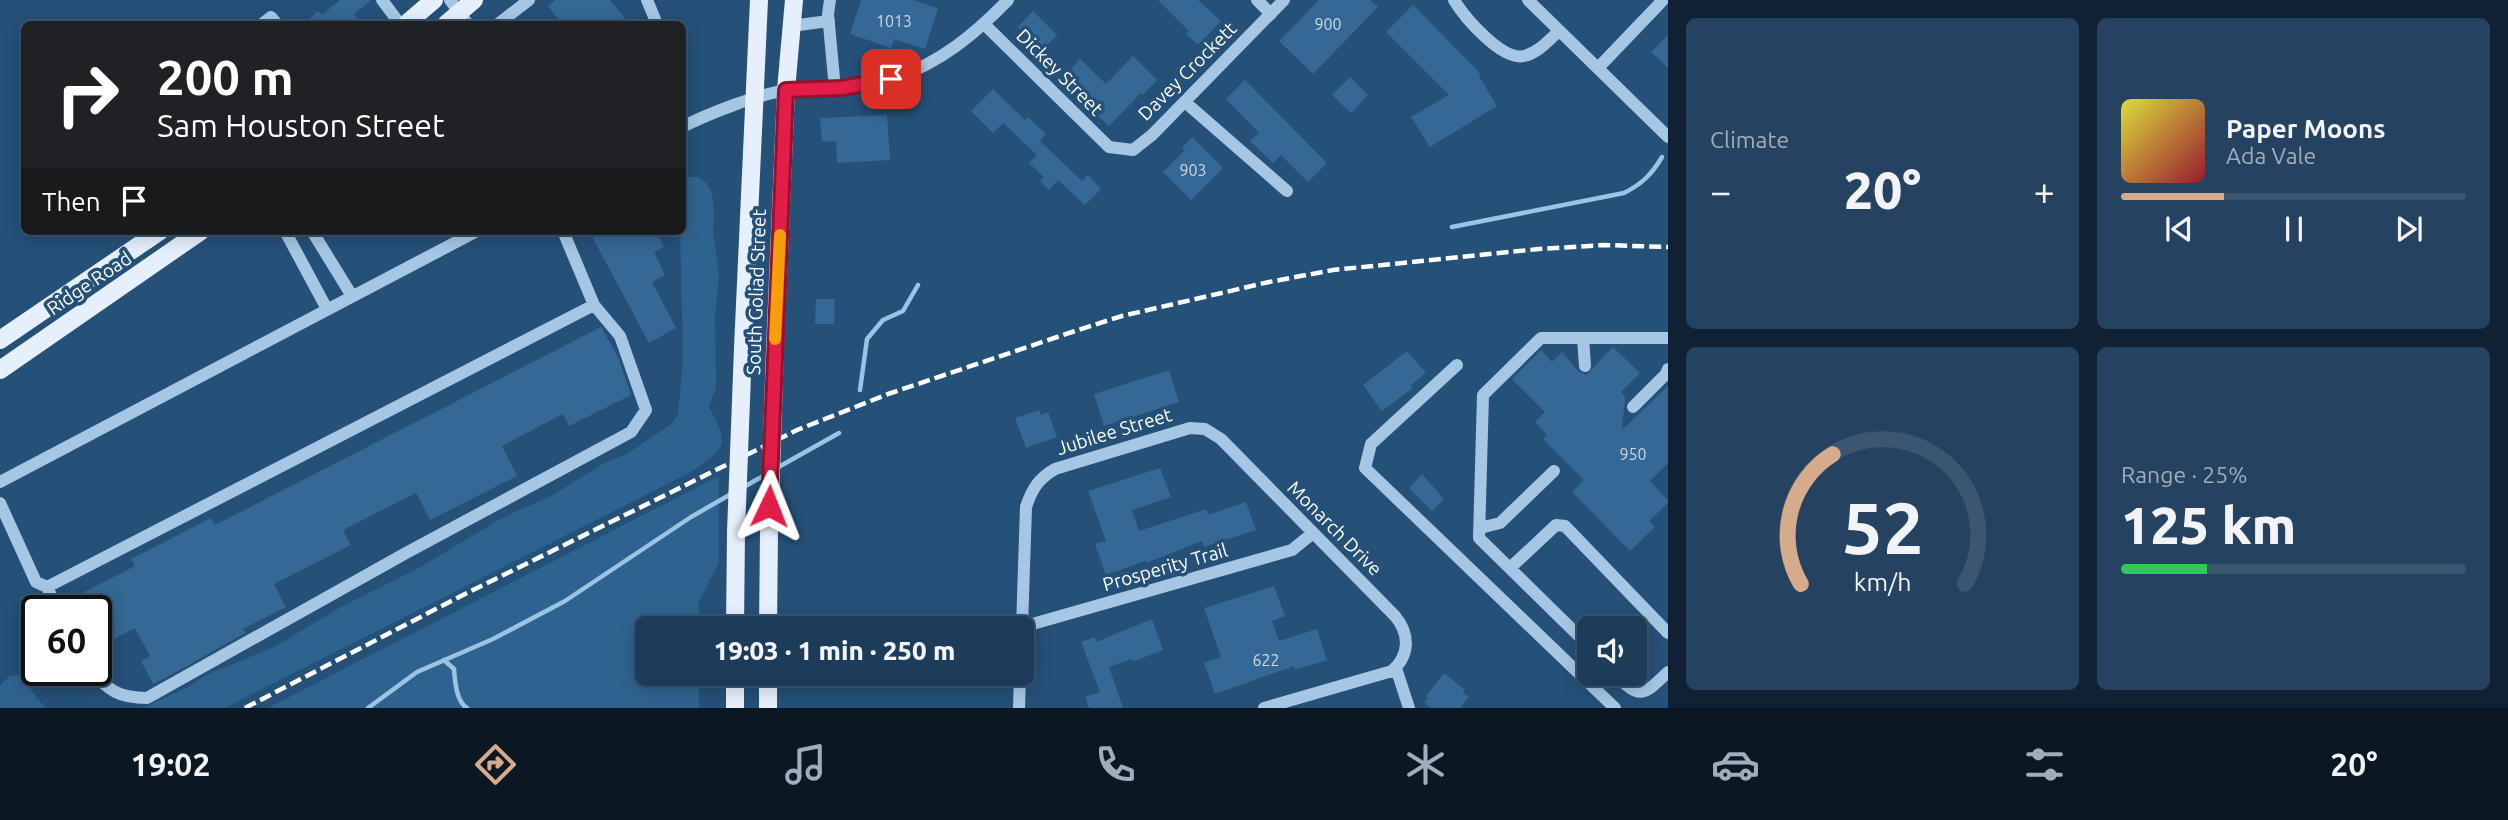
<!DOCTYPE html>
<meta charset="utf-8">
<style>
body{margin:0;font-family:Ubuntu,sans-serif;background:#254360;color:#f1f3f6;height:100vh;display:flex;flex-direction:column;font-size:26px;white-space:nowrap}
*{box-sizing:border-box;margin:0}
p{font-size:23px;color:#a0adbb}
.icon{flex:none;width:38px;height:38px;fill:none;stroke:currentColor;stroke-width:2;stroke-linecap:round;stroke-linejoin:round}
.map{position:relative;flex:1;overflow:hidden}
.drawer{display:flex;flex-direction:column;gap:18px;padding:18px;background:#0f2132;width:840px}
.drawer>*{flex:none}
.top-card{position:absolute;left:21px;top:21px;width:665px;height:214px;border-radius:10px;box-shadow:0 4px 18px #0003,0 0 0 2px #3a5670;background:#202124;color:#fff;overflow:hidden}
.fabs{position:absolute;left:1577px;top:616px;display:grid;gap:14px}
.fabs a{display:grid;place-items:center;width:70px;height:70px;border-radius:10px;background:#1c3c5a;box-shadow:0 4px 18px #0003,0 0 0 2px #3a5670;font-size:35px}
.speed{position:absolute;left:21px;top:595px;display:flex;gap:14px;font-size:35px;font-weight:700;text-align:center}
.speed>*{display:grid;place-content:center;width:91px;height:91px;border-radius:50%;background:#1c3c5a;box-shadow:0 4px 18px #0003,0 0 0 2px #3a5670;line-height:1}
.speed .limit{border:4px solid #111;border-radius:10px;background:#fff;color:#111}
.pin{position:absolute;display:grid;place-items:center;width:60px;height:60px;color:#fff;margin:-30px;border-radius:14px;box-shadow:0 4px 10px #0006}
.me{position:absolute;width:77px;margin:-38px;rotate:2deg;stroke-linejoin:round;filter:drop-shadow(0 0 5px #0008)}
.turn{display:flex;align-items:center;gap:24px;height:147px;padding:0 21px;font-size:32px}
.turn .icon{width:91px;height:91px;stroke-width:2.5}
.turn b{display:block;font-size:49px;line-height:60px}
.then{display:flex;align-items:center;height:66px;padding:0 21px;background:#0003;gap:14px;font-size:26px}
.big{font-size:52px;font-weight:800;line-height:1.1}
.drawer .tile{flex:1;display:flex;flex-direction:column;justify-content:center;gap:10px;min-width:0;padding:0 24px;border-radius:10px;background:#254360}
.drawer .dial{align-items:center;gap:0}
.dial svg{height:182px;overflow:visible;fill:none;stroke:#3a5670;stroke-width:7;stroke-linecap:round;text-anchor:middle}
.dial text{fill:#f1f3f6;stroke:none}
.song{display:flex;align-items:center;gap:21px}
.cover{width:84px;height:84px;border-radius:10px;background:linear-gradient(135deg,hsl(60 70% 55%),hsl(350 70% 35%))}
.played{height:7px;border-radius:4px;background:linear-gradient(90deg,#d6ab8b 30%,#3a5670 30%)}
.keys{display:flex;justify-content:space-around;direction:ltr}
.heat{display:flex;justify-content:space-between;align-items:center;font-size:38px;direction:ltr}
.charge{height:10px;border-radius:5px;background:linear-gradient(90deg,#34c759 25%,#3a5670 0)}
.drawer .tiles{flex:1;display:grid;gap:18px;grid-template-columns:repeat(2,1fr)}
.trip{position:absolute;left:635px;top:616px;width:399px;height:70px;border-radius:10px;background:#1c3c5a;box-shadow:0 4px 18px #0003,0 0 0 2px #3a5670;font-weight:800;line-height:70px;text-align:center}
.tabs{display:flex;height:112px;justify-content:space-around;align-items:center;background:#0b1824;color:#a0adbb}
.tabs .icon{width:49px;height:49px}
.tabs .active{color:#d6ab8b}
.tabs b{font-size:32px;color:#f1f3f6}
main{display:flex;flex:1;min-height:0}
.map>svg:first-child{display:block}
.green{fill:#2f638f}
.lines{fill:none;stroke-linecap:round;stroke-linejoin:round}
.stream{stroke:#9bc3e4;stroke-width:4.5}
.building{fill:#356895}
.minor{stroke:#a6c7e3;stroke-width:12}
.major{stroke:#e6f0fc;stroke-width:18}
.rail{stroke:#fff;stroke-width:4.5;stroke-dasharray:12 5;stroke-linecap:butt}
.major-bridge{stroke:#e6f0fc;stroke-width:18}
.route-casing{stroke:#92132f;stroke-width:18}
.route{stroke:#e11d48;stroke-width:12}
.slow{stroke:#f59e0b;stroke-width:12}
.labels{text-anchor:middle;stroke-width:7;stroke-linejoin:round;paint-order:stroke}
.number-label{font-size:16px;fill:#ccd9e4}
.street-label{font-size:19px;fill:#fff;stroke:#255078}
</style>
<main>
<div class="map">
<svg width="1668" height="708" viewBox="0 0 1668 708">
<rect width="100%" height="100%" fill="#255078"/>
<!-- green -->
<path class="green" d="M688 177H698L706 183 712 192 714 213 713 233 719 275 715 316 716 387 709 407C731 448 725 448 689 473L225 708H143L188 687 206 675 274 647 339 608 417 569 502 518 553 495 606 462 627 454 671 424 678 415 683 360 680 231H682L683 183Z
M719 476V563L699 601V628H648V674H699V708H268Z
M20 675 45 708H0V686L9 676Z"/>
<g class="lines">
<!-- stream -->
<path class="stream" d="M1452 227 1624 193C1642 184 1652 174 1662 157
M860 390 867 339 883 320 903 311 918 285
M775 469 839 433
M742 488 765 475
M444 660 454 669C455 681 456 701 467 708
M368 708 417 672 493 639 565 601 691 517 731 494"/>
</g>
<!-- building -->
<path class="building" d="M340 0H371L354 14 358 19 351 24H303L318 11 322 15Z
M555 0H610L630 24H562L548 6Z
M861 0H913L938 8 925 49 894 39 891 48 850 34Z
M1158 0H1198L1221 21 1198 45 1186 34 1189 31Z
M1319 0H1370L1378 7 1313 74 1279 41Z
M1413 5 1479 72 1480 78 1497 106 1430 147 1411 117 1449 95 1386 32Z
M1033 11 1057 35 1041 51 1018 27Z
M1668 35V68L1651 52Z
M1133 56 1157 80 1143 95 1141 93 1109 126 1095 113 1098 109 1064 76 1080 59 1106 84Z
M1350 77 1368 95 1351 113 1332 95Z
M1245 80 1327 163 1308 182 1281 155 1273 163 1250 141 1259 133 1226 99Z
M993 89 1025 120 1028 117 1046 134 1040 141 1082 181 1088 175 1101 189 1085 205 1058 180 1049 190 1040 181 1044 177 1029 163 1037 155 1003 123 993 133 971 111Z
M887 115 890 160 837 163 836 141 822 142 820 118Z
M1192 137 1223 168 1191 200 1163 172 1184 151 1182 148Z
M589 231H656L664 247 654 252 665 275 652 282 676 328 649 343Z
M816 299H835L834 324H815Z
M601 327 618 357 631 395 569 426 563 414 502 446 517 476 430 520 416 493 343 530 351 545 274 584 286 607 243 629 245 633 169 676 153 684 141 661 150 656 135 628 96 648V611H67L64 602 135 566 131 559 211 518 215 525Z
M1613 347 1640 373 1621 392 1625 397 1622 430 1668 386V463L1650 481 1668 500V503L1649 521 1655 527 1630 551 1572 492 1584 480 1543 439 1547 435 1535 422 1545 412 1512 379 1541 350 1552 362 1562 352 1578 371 1586 375Z
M1407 351 1426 373 1411 385 1413 388 1382 411 1363 385Z
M1169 370 1179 402 1104 426 1094 394Z
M1039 410 1041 415 1048 412 1057 437 1026 448 1015 418Z
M1160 468 1171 497 1132 510 1139 531 1206 509 1208 515 1246 502 1256 530 1204 547 1202 541 1146 563 1145 561 1106 575 1095 544 1106 541 1088 491Z
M1422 474 1444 499 1432 511 1409 488Z
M1274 586 1285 616 1272 621 1279 641 1317 629 1327 660 1295 670 1294 666 1215 694 1204 663 1221 657 1204 608Z
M1152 619 1163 650 1132 662 1131 659 1109 667 1123 708H1089L1085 697 1100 692 1081 642 1095 637 1096 642Z
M1444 673 1465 690 1463 693 1469 697 1460 708H1431L1424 702 1428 698 1426 696Z"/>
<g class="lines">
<!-- minor -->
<path class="minor" d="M382 0 400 24
M450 0 468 24
M647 0 657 24
M830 0 828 14 835 89
M1257 0 1271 14
M1454 0C1465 18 1502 61 1524 56 1538 53 1549 40 1559 31
M1528 0 1668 137
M262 24 271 17 277 24
M498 24 529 0
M984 24 1109 147 1133 150 1152 135 1284 0
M791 26 829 21
M1598 68 1663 0
M1185 102 1287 191
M682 127C708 114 760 93 789 90 825 87 859 89 895 78 940 63 975 34 1008 0
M285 231 327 309
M312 231 352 296
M1583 338 1585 366
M1457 365 1371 444 1365 468 1615 708
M1633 407 1666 374 1668 369
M0 482 477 231
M0 503 36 582 47 587 594 305 563 231
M1480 528 1500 523 1554 471
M1510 568 1556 525 1565 526 1668 633
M47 587 58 611
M1022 627 1292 550 1313 533
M1022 628 1026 507C1032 489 1038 479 1055 469L1190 428 1205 429 1221 439 1395 616C1410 634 1410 655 1392 671L1264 708
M1589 646 1479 538 1483 395 1541 338H1668
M1396 668 1409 708
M91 670C108 691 120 698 147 698L406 553 631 432 646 410 620 336 594 305
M1615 674C1640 700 1643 696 1668 672
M1019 708 1020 674"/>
<!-- major -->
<path class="major" d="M406 24 434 0
M446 24 474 0
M0 340 160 231
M743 348 759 0
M775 349 786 90 794 0
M0 370 201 231
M735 628 736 532
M768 628 769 532
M735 708V674
M768 708V674"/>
<!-- rail -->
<path class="rail" d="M245 708 461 596 797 430 888 394 1072 332 1122 316 1269 282 1333 270 1539 249 1604 245 1668 247"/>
<!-- major-bridge -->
<path class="major-bridge" d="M736 532 743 348
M769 532 775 349"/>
</g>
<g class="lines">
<defs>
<path id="route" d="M769 506 786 90 842 88 891 79"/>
</defs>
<!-- route casing -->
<use href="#route" class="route-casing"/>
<!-- route -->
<use href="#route" class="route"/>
<!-- slow -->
<path class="slow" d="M775 339 780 235"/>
</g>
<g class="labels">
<!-- number labels -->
<g class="number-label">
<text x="894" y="27">1013</text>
<text x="1328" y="30">900</text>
<text x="1193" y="176">903</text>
<text x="1633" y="460">950</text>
<text x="1266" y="666">622</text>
</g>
<!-- street labels -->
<g class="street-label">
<text transform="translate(1187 71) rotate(-45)" y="7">Davey Crockett</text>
<text transform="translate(1060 72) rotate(45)" y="7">Dickey Street</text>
<text transform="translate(89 283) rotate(-34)" y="7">Ridge Road</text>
<text transform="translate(756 292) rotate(-88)" y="7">South Goliad Street</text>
<text transform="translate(1114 431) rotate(-17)" y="7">Jubilee Street</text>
<text transform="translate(1335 528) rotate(45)" y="7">Monarch Drive</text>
<text transform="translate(1165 567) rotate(-16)" y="7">Prosperity Trail</text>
</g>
</g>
</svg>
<div class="fabs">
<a><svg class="icon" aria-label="sound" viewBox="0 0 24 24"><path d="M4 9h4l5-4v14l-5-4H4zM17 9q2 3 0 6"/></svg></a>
</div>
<div class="speed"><div class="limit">60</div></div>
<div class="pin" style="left:891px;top:79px;background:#d93025"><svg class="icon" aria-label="arrive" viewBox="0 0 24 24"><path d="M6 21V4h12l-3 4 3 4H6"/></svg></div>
<svg class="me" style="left:769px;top:506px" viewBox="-20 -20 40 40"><path d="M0-17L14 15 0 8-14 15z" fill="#e11d48" stroke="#fff" stroke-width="4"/></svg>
<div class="trip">19:03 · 1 min · 250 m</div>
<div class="top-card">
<div class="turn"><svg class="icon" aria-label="right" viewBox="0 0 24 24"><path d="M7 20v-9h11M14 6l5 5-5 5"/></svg><div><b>200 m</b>Sam Houston Street</div></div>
<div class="then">Then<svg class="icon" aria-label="arrive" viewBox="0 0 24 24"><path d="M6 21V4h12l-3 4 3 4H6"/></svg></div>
</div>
</div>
<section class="drawer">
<div class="tiles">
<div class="tile"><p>Climate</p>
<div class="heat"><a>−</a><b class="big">20°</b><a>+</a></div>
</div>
<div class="tile">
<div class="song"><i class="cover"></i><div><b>Paper Moons</b><p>Ada Vale</p></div></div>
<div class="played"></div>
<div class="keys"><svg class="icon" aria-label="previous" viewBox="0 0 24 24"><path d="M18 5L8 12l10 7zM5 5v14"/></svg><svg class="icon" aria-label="pause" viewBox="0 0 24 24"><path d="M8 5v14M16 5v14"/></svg><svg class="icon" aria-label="next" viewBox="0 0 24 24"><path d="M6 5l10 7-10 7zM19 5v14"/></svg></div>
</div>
<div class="tile dial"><svg viewBox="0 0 100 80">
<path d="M14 69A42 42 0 1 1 86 69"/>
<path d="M14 69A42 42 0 0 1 28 12" stroke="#d6ab8b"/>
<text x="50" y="56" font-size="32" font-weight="700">52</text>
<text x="50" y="72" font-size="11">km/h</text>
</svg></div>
<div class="tile"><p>Range · 25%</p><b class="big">125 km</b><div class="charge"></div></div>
</div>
</section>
</main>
<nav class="tabs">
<b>19:02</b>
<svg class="icon active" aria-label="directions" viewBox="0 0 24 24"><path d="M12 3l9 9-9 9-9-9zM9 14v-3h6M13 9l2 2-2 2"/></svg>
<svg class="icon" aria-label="music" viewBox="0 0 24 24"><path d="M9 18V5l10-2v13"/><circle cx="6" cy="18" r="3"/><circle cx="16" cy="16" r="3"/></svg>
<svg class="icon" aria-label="phone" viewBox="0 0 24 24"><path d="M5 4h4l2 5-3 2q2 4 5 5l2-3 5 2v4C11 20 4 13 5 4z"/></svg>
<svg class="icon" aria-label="climate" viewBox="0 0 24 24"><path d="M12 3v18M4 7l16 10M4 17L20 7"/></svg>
<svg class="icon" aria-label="car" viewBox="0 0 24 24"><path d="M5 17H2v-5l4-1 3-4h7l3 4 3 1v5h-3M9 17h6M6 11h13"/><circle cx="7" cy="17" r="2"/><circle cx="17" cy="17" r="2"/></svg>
<svg class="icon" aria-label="filters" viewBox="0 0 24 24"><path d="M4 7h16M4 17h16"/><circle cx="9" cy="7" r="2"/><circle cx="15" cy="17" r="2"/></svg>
<b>20°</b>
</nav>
